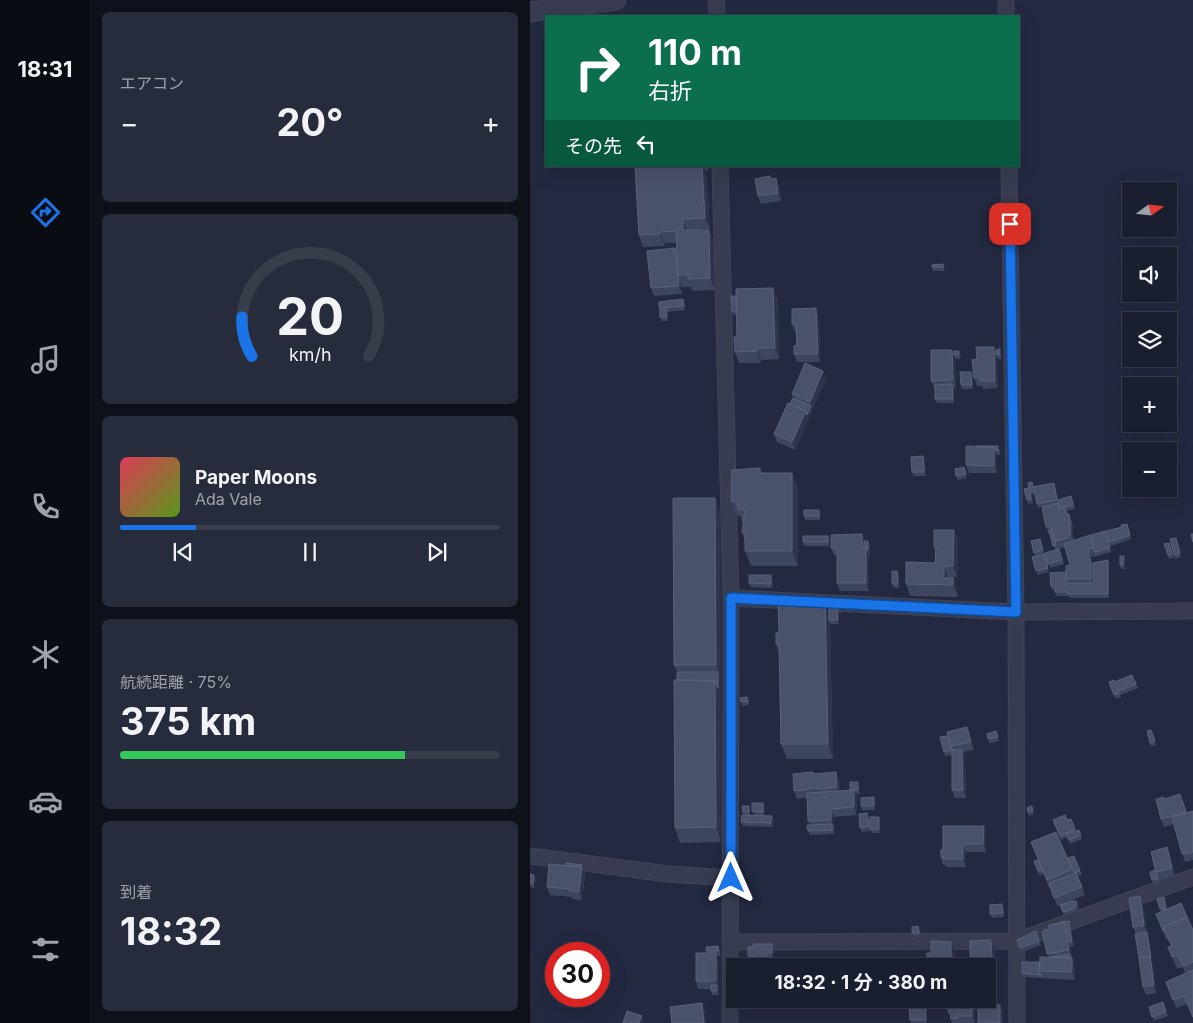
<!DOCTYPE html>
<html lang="ja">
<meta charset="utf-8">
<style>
body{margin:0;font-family:Inter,"Noto Sans JP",sans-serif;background:#272c3c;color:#f1f3f6;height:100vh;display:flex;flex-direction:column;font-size:19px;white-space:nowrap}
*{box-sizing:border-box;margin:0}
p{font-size:16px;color:#9fa2ab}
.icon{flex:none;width:28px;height:28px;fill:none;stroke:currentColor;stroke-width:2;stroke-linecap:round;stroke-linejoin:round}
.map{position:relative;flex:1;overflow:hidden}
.sheet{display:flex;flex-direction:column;gap:12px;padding:12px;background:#0e111a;width:440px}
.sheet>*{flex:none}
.banner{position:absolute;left:15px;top:15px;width:475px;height:152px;border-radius:0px;box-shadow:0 5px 20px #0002,0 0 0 1px #383d4c;background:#0b6e4f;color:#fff;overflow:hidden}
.needle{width:32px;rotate:75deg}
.fabs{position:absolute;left:592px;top:182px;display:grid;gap:10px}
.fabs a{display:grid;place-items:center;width:55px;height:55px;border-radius:0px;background:#1a1f30;box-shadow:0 5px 20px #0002,0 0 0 1px #383d4c;font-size:25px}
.speed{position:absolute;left:15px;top:942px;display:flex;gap:10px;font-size:25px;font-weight:700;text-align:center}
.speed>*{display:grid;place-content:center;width:65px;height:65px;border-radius:50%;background:#1a1f30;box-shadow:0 5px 20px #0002,0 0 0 1px #383d4c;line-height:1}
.speed .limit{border:8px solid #d22;background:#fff;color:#111}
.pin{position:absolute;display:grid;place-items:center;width:42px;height:42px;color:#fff;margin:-21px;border-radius:10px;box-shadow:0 2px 8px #0006}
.me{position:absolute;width:55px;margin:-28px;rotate:0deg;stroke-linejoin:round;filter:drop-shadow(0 0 4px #0008)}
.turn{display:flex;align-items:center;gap:18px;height:105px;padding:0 20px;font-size:22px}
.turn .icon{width:65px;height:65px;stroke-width:2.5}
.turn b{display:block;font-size:35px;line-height:42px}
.then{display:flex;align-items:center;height:48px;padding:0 20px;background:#0003;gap:10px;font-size:19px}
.big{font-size:38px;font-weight:700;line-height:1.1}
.sheet .widget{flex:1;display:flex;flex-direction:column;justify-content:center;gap:8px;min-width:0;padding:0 18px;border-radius:8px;background:#272c3c}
.sheet .dial{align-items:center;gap:0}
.dial svg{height:130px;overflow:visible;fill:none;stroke:#383d4c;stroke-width:7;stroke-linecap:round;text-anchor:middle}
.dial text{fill:#f1f3f6;stroke:none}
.song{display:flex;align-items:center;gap:15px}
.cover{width:60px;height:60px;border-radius:8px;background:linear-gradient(135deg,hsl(350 70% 55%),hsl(90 70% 35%))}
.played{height:5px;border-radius:2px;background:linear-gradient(90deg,#1a73e8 20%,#383d4c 20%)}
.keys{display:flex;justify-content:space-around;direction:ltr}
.heat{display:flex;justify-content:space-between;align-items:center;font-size:28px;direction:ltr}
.charge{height:8px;border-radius:4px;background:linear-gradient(90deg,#34c759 75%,#383d4c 0)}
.trip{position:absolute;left:196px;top:958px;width:270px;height:50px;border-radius:0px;background:#1a1f30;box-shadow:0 5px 20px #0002,0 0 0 1px #383d4c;font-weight:700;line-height:50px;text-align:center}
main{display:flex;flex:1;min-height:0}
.menu{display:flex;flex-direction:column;width:90px;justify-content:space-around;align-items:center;background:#0a0c13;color:#9fa2ab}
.menu .icon{width:35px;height:35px}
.menu .active{color:#1a73e8}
.menu b{font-size:22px;color:#f1f3f6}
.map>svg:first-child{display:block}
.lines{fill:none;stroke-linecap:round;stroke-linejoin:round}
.minor-casing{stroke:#404559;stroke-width:17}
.tertiary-casing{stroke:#404559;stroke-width:21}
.minor{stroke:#373c50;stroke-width:15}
.tertiary{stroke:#373c50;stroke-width:19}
.wall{fill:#3e455e}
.shaded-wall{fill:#2e344d}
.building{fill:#4a516a;stroke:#5b6179}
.route-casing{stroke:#114b97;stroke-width:12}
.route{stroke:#1a73e8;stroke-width:9}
</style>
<main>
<nav class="menu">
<b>18:31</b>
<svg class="icon active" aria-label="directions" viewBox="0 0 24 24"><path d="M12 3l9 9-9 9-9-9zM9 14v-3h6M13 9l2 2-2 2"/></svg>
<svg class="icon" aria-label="music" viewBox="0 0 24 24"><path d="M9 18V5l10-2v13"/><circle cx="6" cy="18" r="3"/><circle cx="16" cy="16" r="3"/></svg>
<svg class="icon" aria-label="phone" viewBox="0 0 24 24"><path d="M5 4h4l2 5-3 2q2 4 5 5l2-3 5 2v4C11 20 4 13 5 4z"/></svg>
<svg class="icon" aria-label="climate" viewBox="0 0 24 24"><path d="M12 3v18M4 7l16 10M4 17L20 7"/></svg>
<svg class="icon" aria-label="car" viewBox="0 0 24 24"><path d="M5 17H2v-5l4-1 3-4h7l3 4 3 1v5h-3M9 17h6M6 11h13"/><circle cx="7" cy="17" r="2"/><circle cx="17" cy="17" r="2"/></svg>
<svg class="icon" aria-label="filters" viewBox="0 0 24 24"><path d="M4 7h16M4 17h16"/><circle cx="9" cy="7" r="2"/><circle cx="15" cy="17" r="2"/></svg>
</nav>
<section class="sheet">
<div class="widget"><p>エアコン</p>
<div class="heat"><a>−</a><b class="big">20°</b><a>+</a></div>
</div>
<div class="widget dial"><svg viewBox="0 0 100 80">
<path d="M14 69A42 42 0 1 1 86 69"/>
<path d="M14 69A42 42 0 0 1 8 45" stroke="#1a73e8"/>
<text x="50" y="56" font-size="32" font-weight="700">20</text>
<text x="50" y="72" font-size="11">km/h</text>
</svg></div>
<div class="widget">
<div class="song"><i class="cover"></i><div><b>Paper Moons</b><p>Ada Vale</p></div></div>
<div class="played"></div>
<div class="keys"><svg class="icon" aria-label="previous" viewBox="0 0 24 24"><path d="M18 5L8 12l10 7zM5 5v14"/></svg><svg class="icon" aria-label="pause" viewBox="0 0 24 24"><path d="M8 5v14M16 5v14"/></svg><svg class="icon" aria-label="next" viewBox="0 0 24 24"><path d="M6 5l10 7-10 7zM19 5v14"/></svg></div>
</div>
<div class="widget"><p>航続距離 · 75%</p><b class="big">375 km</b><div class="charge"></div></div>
<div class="widget"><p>到着</p><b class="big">18:32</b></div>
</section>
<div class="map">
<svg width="663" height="1023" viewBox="0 0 663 1023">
<rect width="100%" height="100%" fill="#232940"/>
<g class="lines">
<defs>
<path id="minor" d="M186 0 187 16
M476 0V16
M190 166 201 598 200 1023
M479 166 486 612 487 1023
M201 598 486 612 663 611
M0 856 138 874 201 878
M200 942 487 941 663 877"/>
<path id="tertiary" d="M0 12 86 0"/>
</defs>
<!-- minor casing -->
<use href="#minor" class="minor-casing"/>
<!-- tertiary casing -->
<use href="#tertiary" class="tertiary-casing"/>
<!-- minor -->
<use href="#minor" class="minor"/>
<!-- tertiary -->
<use href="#tertiary" class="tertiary"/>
</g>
<!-- wall -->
<path class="wall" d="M105 166H178L179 170 176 171 180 229 166 230H179L183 241 185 290 162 291 161 287H152L151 285 152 294 124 296 121 288 145 248 147 253 146 243H135V246L113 247 109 235Z
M240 176 241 179 249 186 251 201 231 204 228 196Z
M413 264 415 271H403L402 267Z
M243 288 248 300 249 359 231 360V363H209L205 352 207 337V315H203L202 311 206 296Z
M154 303 155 310 137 312 138 321H132L130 317 129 308Z
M289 316 290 362H267L264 354 267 345 266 332H265L262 324Z
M422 350 425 358 426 388H424V403H407L405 399V389L401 381Z
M429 351 431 359H426L424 355Z
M466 353 471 354V359H468L467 357 468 388 453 389 452 386H447L444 378 447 359Z
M293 371 296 379 265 450 247 442 244 434 260 404 263 398 262 394Z
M443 376V389H432L431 385Z
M436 446 470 450V455H467V473H439L436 465Z
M393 456 395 460 396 476H384L382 472Z
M434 467 437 478 428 480 426 476Z
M230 468 231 473H262L268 488V566H221L215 551V542L212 532 213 524 210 516H207L201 501Z
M524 483 530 509 543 500 545 509 536 511 537 514H539L542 522 543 530H542L544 540 575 531 581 552 567 556 561 557 563 567 578 560 579 564V598H540L539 596H526L525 590H522L521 586 536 572 540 565 535 547 525 550 520 535H519L516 527 512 507 508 508 505 494 501 495 503 503 498 504 494 489Z
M185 498 190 513 191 842 150 843 145 828 147 672 144 665Z
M290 514V520H275L274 516Z
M597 524 601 539 581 546 579 542 592 527Z
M424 530 428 542 427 577 418 578H423L427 589 428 597 380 596 376 584 405 563 406 552 404 547Z
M332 534 335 541H338L340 545V554H339V591H310L307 583V556L304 555 301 548Z
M298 536 299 540V546H274L273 542Z
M510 539 519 572 508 575 502 557 505 556 501 541Z
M647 542 651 557 645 559 644 555Z
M639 543 644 558 639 559 634 544Z
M529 549 534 564 520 568 515 553Z
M594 556 595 560V569H591L590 565Z
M367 571 369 575V588H364L362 584Z
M243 579 242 588 221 587 219 583Z
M297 603H310L311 607V613H309V624H300L303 759H257L251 744 249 654 246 644 249 633Z
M602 675 608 688 590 695 591 697 586 699 579 682H584Z
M219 701V705L212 706 211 702Z
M437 727 444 750 433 752 435 758 436 798H425L422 790V755L415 756 414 752 418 736Z
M621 730 626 745 621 747 620 743Z
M466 731 469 741 460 743 458 739Z
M306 772 309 780 310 791 320 790 330 786V794H325L327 798V815L304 817V834L280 835 278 831 280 825 278 821 277 798 267 799 264 791 284 774Z
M650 794 657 813 663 811V860L655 862 644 824 634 827 631 819 634 799Z
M344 797 345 801V810H332L331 806Z
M233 803 235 807V816L244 820 243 827 213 826 211 822 214 815 213 812 220 810V815H224L222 811Z
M497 808 503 811 504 814 499 816Z
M339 817 340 831 332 832 330 828Z
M541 819 546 831 549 830 552 839 540 844 537 837 531 840 523 820H537Z
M350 821V833H342L340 829Z
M454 826 456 834V852H436V867H416L415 865H413L411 857 413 850Z
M637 847 645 876 629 880 630 883 624 884 622 880 625 870Z
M544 856 552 875 548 876 555 895 527 906 520 887 519 888 514 874 509 875 504 861 538 858Z
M52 865 55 875 52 900 43 899 42 897 20 895 17 887 36 866Z
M0 874 4 875 6 879 4 888 0 887Z
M546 901 549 908 546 910 547 912 534 916 530 905Z
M635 901 637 910 663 930V1018L657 1004 646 1008 636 982 655 973 653 967 647 969 638 947 641 946 638 939H636L626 914 631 912 630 909Z
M472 904 473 909 474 917 462 918 460 914Z
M613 904 617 932 618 936 626 993 616 995 613 987 606 934 603 927Z
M540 925 544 946 540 947 542 958H541H542L545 966V980L493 977 492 973 510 962 519 957 514 932Z
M390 930V937H384L382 933Z
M506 931 511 945 492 952 487 940Z
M242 944 244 948 243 957H238V963H225L224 960H220L218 956Z
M188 946 190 950V956H187L189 961V995H182L181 989H168L166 981 177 953 176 951Z
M464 948 466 987H458V966Z
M374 999H390V1001H375Z
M401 999H420V1001L445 1009V1023H422L420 1014H418L416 1007H404Z
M633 1002 638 1016 624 1021 619 1007Z
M397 1009V1023H381L380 1020Z"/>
<!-- shaded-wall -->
<path class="shaded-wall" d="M172 166H174L176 172 180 229 175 218Z
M246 178 249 186 251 201 248 193Z
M153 219 157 230H153Z
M179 230 183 241 185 290 180 278Z
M130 232 135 243V246L130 234Z
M148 277 151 285 152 294 149 286Z
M243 288 248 300 249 359 245 348Z
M286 308 289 316 290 362 288 354Z
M464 347 467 355 468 388 465 381Z
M227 348 231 360V363L227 351Z
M422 350 425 358 426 388 423 380Z
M293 371 296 379 265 450 262 442 276 411 281 406 280 402Z
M441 372 443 376V389L442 385Z
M422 384 424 388V403L423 399Z
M464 447 467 455V473L464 466Z
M393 456 395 460 396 476 394 472Z
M262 473 268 488V566L262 551Z
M185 498 190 513 191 680 186 665Z
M539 522 542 530 544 542 541 534Z
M424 530 428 542 427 577 423 566Z
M332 534 335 542V550L332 548Z
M338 541 340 545V554L338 550Z
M336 547 339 555V591L336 583Z
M558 549 561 557 564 572V587L561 579Z
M594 556 595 560V569L593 565Z
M578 560 579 564V598L578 594Z
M414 566 418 577V585L414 578Z
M367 571 369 575V588L368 584Z
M241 575 243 579 242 588 241 584Z
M423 578 427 589 428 597 423 585Z
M295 597 300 612 299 620 300 624 303 759 298 744Z
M307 609 309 613V624L308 620Z
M188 672 191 680V842L186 827 185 681Z
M437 727 440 735 444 750 441 742Z
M432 750 435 758 436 798 433 790Z
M306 772 309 780 310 795 307 787Z
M328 782 330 786V794L328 790Z
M324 790 327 798V815L324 807Z
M344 797 345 801V810L344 806Z
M233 803 235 807V816L233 812Z
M301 809 304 817V828L301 820Z
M337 813 339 817 340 831 339 826Z
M242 816 244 820 243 827 241 823Z
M349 817 350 821V833L349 829Z
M454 826 456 834V852L453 844Z
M433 844 436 852V867L433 859Z
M637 847 640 855 645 876 642 868Z
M0 857 2 861 0 869Z
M52 865 55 875 52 900 49 892Z
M4 875 6 879 4 888 3 884Z
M610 896 613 904 617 933 614 925Z
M539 921 540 925 544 946 542 942Z
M534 922 537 930 539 942 542 958 539 950Z
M461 940 464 948 466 987 463 979Z
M421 942 424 950V966H421Z
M242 944 244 948 243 957 242 953Z
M186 953 189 961V995L187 991V985L186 981Z
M620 956 623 964 626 993 624 985Z
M542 958 545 966V980L542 972Z
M442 1001 445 1009V1023L442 1016Z
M172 1003 175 1011 176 1023H174Z
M395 1005 397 1009V1023L396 1020Z
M470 1005 473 1013V1023H470Z
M112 1016 114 1023H109Z"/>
<!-- building -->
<path class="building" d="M105 166H172L175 218 153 219V230H179L180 278 158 279V275H148L146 231 130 232V234L109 235Z
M240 176 241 179 246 178 248 193 228 196 225 179Z
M145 248 149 286 121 288 117 251Z
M413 264V267H402V265Z
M243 288 245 348H227V351L205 352 204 337H207L206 289Z
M201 296H206L207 311H202Z
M153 299 154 306 129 308V302Z
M286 308 288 354H264V346L267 345 266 324H262V309Z
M136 309 137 317H130V310Z
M446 347H464L465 381H450V378H444L442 360 447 359Z
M470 349V355H466V350Z
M401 350H422L423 380 401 381Z
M424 351H429V355H424Z
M275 363 293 371 280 402 262 394Z
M430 372H441L442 385H431Z
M422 384 423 399H405V385Z
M263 398 281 406 277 415 276 411 260 404Z
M258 403 276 411 262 442 244 434Z
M436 446 464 447V466L436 465Z
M446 446H468V451H466L464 447H446Z
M393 456 394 472H382L381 457Z
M434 467 436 474 426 476 425 469Z
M230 468V473H262V551H215V533L212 532 215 510 208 509 207 501H201L202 470Z
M502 482 503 487 524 483 527 500 507 504 504 490 500 491 501 499 497 500 494 489 499 488 498 483Z
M541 496 543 505 530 508 528 500Z
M143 498H185L186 665H144Z
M528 503 529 509 535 507 537 514H539L540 522H539L541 534 538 535V538L525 541 521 526 516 527 512 507Z
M274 510H289V516H274Z
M597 524 600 535 579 542 576 531 592 527 591 525Z
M404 530H424L423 566H414V578H423V585L376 584V562L405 563 406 547H404Z
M519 530H522L526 545 523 546Z
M575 531 580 548 565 552 561 535Z
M332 534V548L336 547V583H307V548H301V535Z
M661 534H663V542Z
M560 535 564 548 558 549 561 564V579H536V566L540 565 534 544Z
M273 536H298V542H273Z
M646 538 650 553 644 555 640 539Z
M510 539 513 550 504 553 501 541Z
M334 541H338V550H337L336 547H334Z
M639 543 642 554 638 555 634 544Z
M529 549 532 560 518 564 515 553Z
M514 554 518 568 506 571 502 557Z
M590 556H594L593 565H590Z
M578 560V594H538V592H525V586H521L520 573 536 572V586H538V583H563V563Z
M362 571H367L368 584H362Z
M219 575H241V584L219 583Z
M248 597H295L298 744H251L249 644H246V633H249Z
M297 603H310L309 609H307L308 620H299V608Z
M147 672H188V688L185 681 147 680Z
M602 675 606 684 588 691 589 693 584 695 579 682 584 680V682Z
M144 680 185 681 186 827 145 828Z
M217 697 218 701 211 702 210 698Z
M437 727 441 742 421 746 417 732Z
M621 730 625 741 620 743 617 731Z
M466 731 468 737 458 739 457 734Z
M418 736 422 750 414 752 410 737Z
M422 750H432L433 790H422Z
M283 772 284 774 306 772 307 787 289 789V788H286L264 791 263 774Z
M320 782H328V790H320Z
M324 790V807L301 809V820L278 821 277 793Z
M650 794 656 812 631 819 626 799 633 797 634 799Z
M344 797V806H331V798Z
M222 803H233V812L222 811Z
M212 806H219V812H213Z
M502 806 503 810 498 812 497 808Z
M663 811V852L652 854 642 817Z
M337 813 339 826 330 828 329 814Z
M212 815 242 816 241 823 211 822Z
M535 815 537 820 541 819 545 829 530 836 523 820Z
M340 817H349V829H340Z
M302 824V830L278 831 277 825Z
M413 826H454L453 844H433V859H413V857H411V850H413Z
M549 830 551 835 539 840 536 834Z
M526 832 542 869 517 880 501 842Z
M637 847 642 868 626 872 621 852Z
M544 856 550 871 544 873 538 858Z
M508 860 512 870 508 871 504 861Z
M36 863 52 865 51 867 36 866Z
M19 864 52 867 49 892 40 891V889L17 887Z
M625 870 628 879 622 880 620 872Z
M546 873 552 887 524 898 519 883Z
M0 874 4 875 3 884 0 883Z
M610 896 614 925 603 927 599 898Z
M634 897 636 909H630L627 899Z
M542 901H546L547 904 544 906 545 908 533 912 530 905Z
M651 903 657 917 633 927 635 931H633L626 914Z
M472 904 473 913 460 914V905Z
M657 917 663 930V962L653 966 648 955 642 957 638 947 642 946 633 927Z
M539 921 542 942H539L536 926 534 922H530Z
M534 922 539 950 517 954 512 932H514V930L519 929V925Z
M388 926 389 933H382V927Z
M506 931 509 941 490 948 487 940Z
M617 932 621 957 620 958V956L609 958 605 934Z
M461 940 463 979H458V966H440V941Z
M401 941 421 942V966H397V953H401Z
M223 944H242V953H237V959H224V956H218V947H223Z
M188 946V951H176V947Z
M166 953H186V981H166Z
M539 954 541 958 522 957Z
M620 956 624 985 613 987 609 958Z
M510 957 542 958V972L509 971Z
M492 962H510L509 971 511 975 492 973Z
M663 970V1017L654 996 643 1000 636 982Z
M181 985H187V991H181Z
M415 1001H442V1016H428V1018L421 1019 419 1007 415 1006Z
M633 1002 636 1012 622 1017 619 1007Z
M172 1003 174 1023H142L140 1007Z
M379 1005H395L396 1020H380Z
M470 1005V1023H448V1006Z
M97 1011 112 1016 109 1023H93Z"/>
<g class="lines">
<defs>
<path id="route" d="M201 878V598L486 612 480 224"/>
</defs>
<!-- route casing -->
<use href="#route" class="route-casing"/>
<!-- route -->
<use href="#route" class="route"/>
</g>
</svg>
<div class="fabs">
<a><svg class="needle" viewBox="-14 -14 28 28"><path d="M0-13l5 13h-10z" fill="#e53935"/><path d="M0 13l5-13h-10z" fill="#9fa2ab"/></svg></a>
<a><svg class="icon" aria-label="sound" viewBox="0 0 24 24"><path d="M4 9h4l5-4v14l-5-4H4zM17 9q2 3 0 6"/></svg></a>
<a><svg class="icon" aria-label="layers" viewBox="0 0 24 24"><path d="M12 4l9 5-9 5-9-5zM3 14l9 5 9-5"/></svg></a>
<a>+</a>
<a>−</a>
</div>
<div class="speed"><div class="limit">30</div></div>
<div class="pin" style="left:480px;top:224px;background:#d93025"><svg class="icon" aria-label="arrive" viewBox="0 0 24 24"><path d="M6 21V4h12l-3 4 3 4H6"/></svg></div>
<svg class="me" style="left:201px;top:878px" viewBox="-20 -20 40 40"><path d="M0-17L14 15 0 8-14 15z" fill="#1a73e8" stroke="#fff" stroke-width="4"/></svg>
<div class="trip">18:32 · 1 分 · 380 m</div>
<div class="banner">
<div class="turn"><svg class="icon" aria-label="right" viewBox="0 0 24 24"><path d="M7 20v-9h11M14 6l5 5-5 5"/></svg><div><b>110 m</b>右折</div></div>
<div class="then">その先<svg class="icon" aria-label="left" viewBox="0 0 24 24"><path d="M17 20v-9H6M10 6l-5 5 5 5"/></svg></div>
</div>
</div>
</main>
